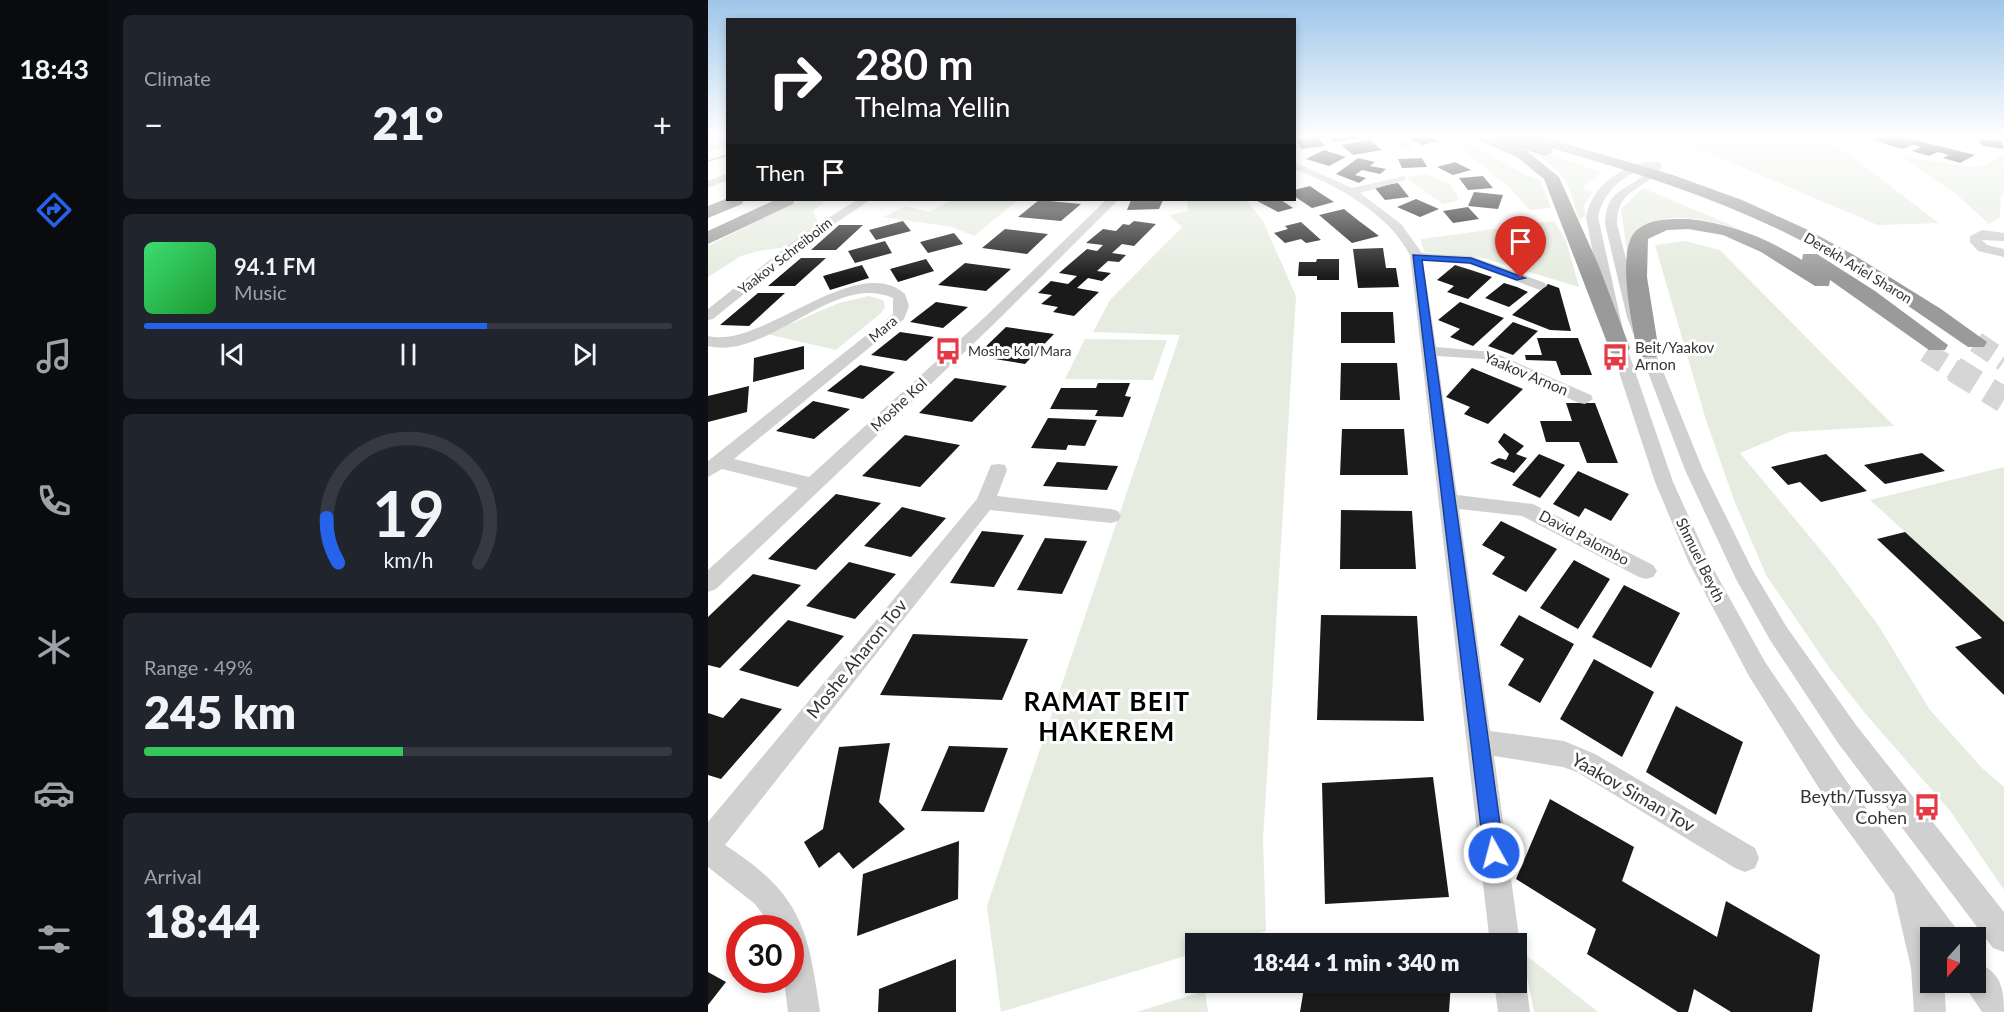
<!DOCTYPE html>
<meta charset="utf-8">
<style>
body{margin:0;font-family:Lato,sans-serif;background:#20242c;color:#f1f3f6;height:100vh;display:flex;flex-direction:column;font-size:22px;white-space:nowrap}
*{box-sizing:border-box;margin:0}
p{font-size:20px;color:#9ea1a6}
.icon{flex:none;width:33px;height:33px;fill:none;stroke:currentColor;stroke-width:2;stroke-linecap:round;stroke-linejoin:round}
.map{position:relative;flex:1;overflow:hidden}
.panel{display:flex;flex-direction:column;gap:15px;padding:15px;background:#0d0f14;width:600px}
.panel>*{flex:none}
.hud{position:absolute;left:18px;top:18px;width:570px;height:183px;border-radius:0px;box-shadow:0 3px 9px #0003;background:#202124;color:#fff;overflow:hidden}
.needle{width:39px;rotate:201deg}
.controls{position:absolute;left:1212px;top:927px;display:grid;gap:12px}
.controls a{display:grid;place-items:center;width:66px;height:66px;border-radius:0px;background:#171b24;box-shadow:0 3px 9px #0003;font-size:30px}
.speed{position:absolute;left:18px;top:915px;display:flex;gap:12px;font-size:30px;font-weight:700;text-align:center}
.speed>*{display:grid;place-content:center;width:78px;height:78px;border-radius:50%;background:#171b24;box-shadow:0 3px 9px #0003;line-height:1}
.speed .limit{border:9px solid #d22;background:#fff;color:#111}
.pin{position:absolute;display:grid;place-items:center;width:51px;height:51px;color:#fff;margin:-62px -26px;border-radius:50% 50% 50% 0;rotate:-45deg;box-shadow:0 0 6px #0007}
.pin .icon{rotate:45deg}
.me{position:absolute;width:66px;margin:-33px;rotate:353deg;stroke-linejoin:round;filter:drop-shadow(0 0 4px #0008)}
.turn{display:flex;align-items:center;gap:21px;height:126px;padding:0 30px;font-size:27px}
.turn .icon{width:78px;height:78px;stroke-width:2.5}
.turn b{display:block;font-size:42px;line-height:51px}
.then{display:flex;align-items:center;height:57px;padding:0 30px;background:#0003;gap:12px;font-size:22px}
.big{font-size:45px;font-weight:800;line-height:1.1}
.panel .widget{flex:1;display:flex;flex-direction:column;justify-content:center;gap:9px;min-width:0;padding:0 21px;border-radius:9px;background:#20242c}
.panel .dial{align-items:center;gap:0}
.dial svg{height:156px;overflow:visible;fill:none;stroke:#363941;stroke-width:7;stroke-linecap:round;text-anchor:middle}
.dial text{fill:#f1f3f6;stroke:none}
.song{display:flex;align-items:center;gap:18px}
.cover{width:72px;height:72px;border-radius:9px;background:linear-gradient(135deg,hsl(140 70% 55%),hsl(130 70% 35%))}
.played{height:6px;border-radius:3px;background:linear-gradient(90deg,#2563eb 65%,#363941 65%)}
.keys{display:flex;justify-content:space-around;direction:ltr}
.heat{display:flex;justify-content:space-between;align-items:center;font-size:33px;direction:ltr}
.charge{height:9px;border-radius:4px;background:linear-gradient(90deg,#34c759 49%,#363941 0)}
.trip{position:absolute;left:477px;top:933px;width:342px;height:60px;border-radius:0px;background:#171b24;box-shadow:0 3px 9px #0003;font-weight:800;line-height:60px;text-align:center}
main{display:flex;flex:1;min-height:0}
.tab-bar{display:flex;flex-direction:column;width:108px;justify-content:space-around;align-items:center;background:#090b0e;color:#9ea1a6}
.tab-bar .icon{width:42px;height:42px}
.tab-bar .on{color:#2563eb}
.tab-bar b{font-size:27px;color:#f1f3f6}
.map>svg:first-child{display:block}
.green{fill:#e6ecdf}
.building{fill:#1a1a1a}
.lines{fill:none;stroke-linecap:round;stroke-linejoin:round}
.highway-tunnel-far1{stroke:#d6d6d6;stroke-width:21;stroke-dasharray:21 10;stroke-linecap:butt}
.highway-tunnel{stroke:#d6d6d6;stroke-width:26;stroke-dasharray:26 14;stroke-linecap:butt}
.minor{fill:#d0d0d0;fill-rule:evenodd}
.highway{fill:#9a9a9a;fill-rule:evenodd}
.tram{stroke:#888;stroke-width:1.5}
.route{fill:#2563eb;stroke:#184099;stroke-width:1.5}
.labels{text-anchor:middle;stroke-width:6;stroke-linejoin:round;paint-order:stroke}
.far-street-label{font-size:14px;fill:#333;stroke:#fff}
.far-poi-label{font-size:14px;fill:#333;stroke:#fff;text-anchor:start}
.poi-label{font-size:15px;fill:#333;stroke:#fff;text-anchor:start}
.street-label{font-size:15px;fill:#333;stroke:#fff}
.near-street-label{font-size:18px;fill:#333;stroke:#fff}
.near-poi-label{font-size:18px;fill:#333;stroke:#fff;text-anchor:end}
.near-district-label{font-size:26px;font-weight:bold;letter-spacing:1.5px;fill:#000;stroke:#fff}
</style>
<main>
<nav class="tab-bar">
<b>18:43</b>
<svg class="icon on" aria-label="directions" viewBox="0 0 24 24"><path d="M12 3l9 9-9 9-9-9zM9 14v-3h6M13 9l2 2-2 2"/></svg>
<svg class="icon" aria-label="music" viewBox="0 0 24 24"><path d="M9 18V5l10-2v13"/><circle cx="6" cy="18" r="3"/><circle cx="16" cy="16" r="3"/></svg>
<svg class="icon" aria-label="phone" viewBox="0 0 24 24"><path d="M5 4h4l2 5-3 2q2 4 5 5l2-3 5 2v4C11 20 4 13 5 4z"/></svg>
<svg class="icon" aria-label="climate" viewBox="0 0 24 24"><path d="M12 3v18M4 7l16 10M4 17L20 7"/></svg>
<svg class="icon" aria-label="car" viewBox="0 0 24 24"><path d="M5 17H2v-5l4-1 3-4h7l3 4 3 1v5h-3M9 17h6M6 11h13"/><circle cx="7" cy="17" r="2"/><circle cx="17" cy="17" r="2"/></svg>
<svg class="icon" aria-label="filters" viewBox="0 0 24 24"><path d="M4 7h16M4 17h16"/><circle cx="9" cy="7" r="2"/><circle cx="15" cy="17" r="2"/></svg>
</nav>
<section class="panel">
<div class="widget"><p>Climate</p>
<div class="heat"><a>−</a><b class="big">21°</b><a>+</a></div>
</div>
<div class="widget">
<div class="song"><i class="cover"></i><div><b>94.1 FM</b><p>Music</p></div></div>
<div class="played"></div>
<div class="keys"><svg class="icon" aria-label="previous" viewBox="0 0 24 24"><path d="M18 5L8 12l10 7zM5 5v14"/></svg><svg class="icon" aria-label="pause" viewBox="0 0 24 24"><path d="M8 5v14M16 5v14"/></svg><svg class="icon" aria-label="next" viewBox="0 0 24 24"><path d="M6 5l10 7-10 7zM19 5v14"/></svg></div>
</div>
<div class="widget dial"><svg viewBox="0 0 100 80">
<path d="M14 69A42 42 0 1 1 86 69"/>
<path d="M14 69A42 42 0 0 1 8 46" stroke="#2563eb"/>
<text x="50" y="56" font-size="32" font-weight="700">19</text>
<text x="50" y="72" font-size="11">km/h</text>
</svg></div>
<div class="widget"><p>Range · 49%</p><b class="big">245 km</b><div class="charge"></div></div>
<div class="widget"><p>Arrival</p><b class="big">18:44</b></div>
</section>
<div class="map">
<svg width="1296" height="1012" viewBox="0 0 1296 1012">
<rect width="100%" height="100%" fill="#fff"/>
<!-- green -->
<path class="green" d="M738 137C772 136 797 173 832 179L843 208 822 210 799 185Z
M785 137 894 172 874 188 885 192 876 205 877 216 871 220C867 208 864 192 857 180 841 154 806 146 779 138Z
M886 137H1106L1139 153 1231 223 1170 225 972 141 924 145Z
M1293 155H1296V193L1293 194 1292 217 1281 224 1248 194 1192 156 1264 167 1278 165Z
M717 174 741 183 750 196 749 201 735 204 698 178Z
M935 188 1032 229C992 218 933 202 919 253L913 209Z
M91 200H119L105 211 110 223 79 247 50 251 33 256 0 277V246Z
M244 200H310L266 236 244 227 175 217 198 206 221 212Z
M479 200H538L555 221 588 296 555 840 558 931 519 943 488 944 487 953 293 1012 279 906 472 335 385 332 402 300 474 227 461 215 480 211Z
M846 221 858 240 871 287 775 258 716 252 713 239Z
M977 241 1012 250 1186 426 1082 432 1032 453 1122 561 1170 625 1222 710 1274 768 1296 787V890L1243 812 1156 712 1123 670 1058 575 1026 500 998 420 947 245Z
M161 296 175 300 177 307 173 313 128 350 59 334 131 303Z
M377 339 459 340 445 380 357 379Z
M1296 467V622L1162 500Z
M814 952 890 1012H826Z
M497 991 500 1012H428Z"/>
<!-- building -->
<path class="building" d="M610 137 617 146 593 149 589 140Z
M621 137H653V138L628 142Z
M698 137H723L731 141 714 145Z
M1157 137H1195L1267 155 1252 163 1235 158 1241 155 1230 152 1221 156 1204 151 1213 147 1205 145 1194 149 1174 143 1181 140 1172 142Z
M1269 139 1294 141 1296 149 1275 146Z
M662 140 674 150 645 155 633 145Z
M616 150 638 157 621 166 598 159Z
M650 158 667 162 662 166 678 169 672 174 654 170 647 175 658 178 651 183 628 174Z
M714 158 719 167 694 168 690 159Z
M747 162 763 170 745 175 729 167Z
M775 176 785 188 760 190 751 178Z
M690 183 701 197 677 200 666 187Z
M602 186 612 193 626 202 604 208 586 196V190Z
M766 192 795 195 790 209 760 206Z
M708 199 731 209 712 217 689 207Z
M331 200 373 204 353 221 310 217Z
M423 200H455L451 209 419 210Z
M547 200H573L585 208 570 212Z
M760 207 771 219 745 223 735 211Z
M636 209 651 221 671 236 644 243 611 215Z
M195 221 203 231 168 240 161 230Z
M426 221 448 224 426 246 414 244 404 253 418 255 411 262 400 261 389 271 403 273 394 281 380 278 369 288 391 292 366 316 345 312 350 307 333 304 344 295 330 293 343 281 360 284 369 276 351 273 379 249 389 251 395 245 378 243 395 229 408 231 415 224 421 225Z
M593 222 613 240 598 243 593 239 577 243 566 233 580 229 577 226Z
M131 225H155L128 250H103Z
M297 229 340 234 319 254 274 248Z
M246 233 255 244 220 253 212 242Z
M177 241 184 253 147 263 140 251Z
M675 248 678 268H688L691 287 650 288 645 249Z
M93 258H118L87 286H60Z
M218 259 226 271 190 282 182 269Z
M609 259H631V280H609V276H590L591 262H608Z
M257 263 303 269 278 291 230 285Z
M154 265 161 278 122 290 115 276Z
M747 265 766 271 784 277 760 299 739 292 746 286 729 280Z
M796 283 809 287 820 292 801 307 777 298Z
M840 284 851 288 863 331 842 330 804 315Z
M50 293H77L41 326 12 325Z
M228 302 260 307 235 328 202 322Z
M752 302 796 318 765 346 742 337 752 329 730 320Z
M633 312H685L687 343H633Z
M805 322 830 331 805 355 780 346Z
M298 327 346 334 317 364 268 356Z
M192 332 226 337 198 361 163 355Z
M829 338H870L884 375H853L848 361 818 360 817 355H834Z
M96 346V369L45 382 46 358Z
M633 363H689L692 400H632Z
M152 365 187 372 155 399 119 391Z
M764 368 815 389 780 424 756 414 762 407 738 397Z
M247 378 299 386 264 422 211 413Z
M390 383H422L417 396 423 397 415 417 387 416 390 410 342 409 353 388H388Z
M41 386 39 412 0 422V396Z
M105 401 142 409 106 439 68 431Z
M858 403H887L910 463H879L871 442H838L832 421H864Z
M340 418 389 420 377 446 360 445 358 450 323 448Z
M634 429H696L700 475H632Z
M796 433 816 446 808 454 819 458 806 473 782 463 791 458 798 460 801 454 790 442Z
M197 435 252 445 212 487 154 476Z
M1214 453 1237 471 1177 484 1156 465Z
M831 454 857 465 832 498 804 485Z
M1118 454 1159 491 1113 502 1092 482 1080 485 1063 467Z
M349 462 410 466 399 490 335 486Z
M870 471 921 494 903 521 877 508 871 517 845 504Z
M128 494 173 503 108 570 60 559Z
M194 507 238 518 203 557 156 546Z
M633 510 704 511 708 569H632Z
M793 521 849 549 818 592 784 574 797 557 774 545Z
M274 531 316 535 286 587 242 583Z
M1197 532 1296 622V695L1247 647 1274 638 1169 539Z
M337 538 379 541 354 594 309 590Z
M866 560 902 579 870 629 832 608Z
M141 562 188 574 147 619 98 606Z
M45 574 93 585 12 668 0 665V617Z
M916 585 972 613 943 668 884 637Z
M613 615 709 616 716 721 609 720Z
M811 615 866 644 832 703 800 685 816 659 792 645Z
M80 620 136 636 90 687 31 670Z
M205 634 320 639 294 700 172 695Z
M886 659 946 692 914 757 852 719Z
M33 698 74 709 13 779 0 775V713L15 718Z
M968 706 1035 742 1008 815 938 772Z
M182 743 171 802 197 829 145 869 131 852 111 868 96 842 115 829 131 747Z
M241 746 300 748 276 812 213 811Z
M725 777 741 897 617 904 614 783Z
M842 799 926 847 914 881 1009 937 1018 901 1112 955 1104 1012H1023L986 989 980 1012H970L879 954 888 929 808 879Z
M251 841 250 899 149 936 155 874Z
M248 959V1012H170L171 989Z
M0 972 18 982 0 1005Z
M597 982 625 987 626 982H743L741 1012H592Z"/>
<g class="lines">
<!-- highway-tunnel-far1 -->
<path class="highway-tunnel-far1" d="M1268 342 1296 361
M1218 352 1248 371"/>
<!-- highway-tunnel -->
<path class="highway-tunnel" d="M1246 369 1296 400"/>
<!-- minor -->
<path class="minor" d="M677 137H689L705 147 696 149Z
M20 138V145L0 152V145Z
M586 162 644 188 697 176V180L652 193 693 224 714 253 763 256 837 283 839 286 832 290 761 264 715 261 728 347 784 352 883 395 885 399 877 404 871 403 775 359 729 356 749 495 825 504 945 565 949 571 945 577 938 579 931 577 814 516 751 509 782 731 856 741 887 754 1047 848 1051 858 1047 868 1037 872 1027 868 869 772 855 767 786 756 812 944 808 953V944H782L702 255C679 212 630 186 586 169Z
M937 162H952L954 167C936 192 909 187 909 224L933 317 995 470 1044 569 1078 626 1148 725 1296 912V952L1285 948 1130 743 1062 640 1028 579 977 470 919 317 897 224C898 185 922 192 943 168 916 172 896 191 890 217L919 348 965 482 1001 561 1057 662 1144 789 1247 927 1251 938H1222V982H1236L1238 1012H1206L1203 968 1186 894 1124 809 1041 676 981 563 947 482 903 348 878 217C885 186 908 170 937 162Z
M20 173V180L0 188V181Z
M149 200H162L104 239 5 319 0 320V309L96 233Z
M398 200H410L288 322 8 589 0 592V570L90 488 14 469 0 477V461L185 314V298C126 271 60 361 0 346V336C53 350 148 251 197 294L201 306 196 319 26 459 101 477 278 316Z
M1274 230 1296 233V241L1274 240 1279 245 1296 249V257L1270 251 1262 242V236Z
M290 464 297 465 299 470 289 496 403 509 410 511 413 516 410 521 403 523 282 510 17 845C93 894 100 927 112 1012H80L76 980H82V928H65L47 904 0 867V822L269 499 283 465Z
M1268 962C1293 972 1296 988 1296 1012H1274L1254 982H1268Z
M808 969 813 971 818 982 822 1012H790L786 982H808Z"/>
<!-- highway -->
<path class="highway" d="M762 137 788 139 787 137H835L965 175 1034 200 1100 230 1146 255 1233 309 1279 342 1276 347H1260C1205 309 1150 270 1090 239 1014 200 932 174 850 150L842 148 845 151 842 154 837 156 804 145 819 151 851 177 890 264 922 348 919 353H903L836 179 809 157Z
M20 198 36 200 34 204 0 218V206Z
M67 200H87L85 204 0 244V231Z
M980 219C1022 223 1058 238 1094 260L1095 254H1109L1167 291 1240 345 1237 350H1221L1122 280 1121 286H1107L1053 252 1015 235 980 229 959 230 940 239 939 277 951 352 948 357H932L929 352C925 325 906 247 930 229 944 218 964 219 980 219Z"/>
<!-- tram -->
<path class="tram" d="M0 161 20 155"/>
</g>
<!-- sky -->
<linearGradient id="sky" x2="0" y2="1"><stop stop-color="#9ec6ea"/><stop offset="0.49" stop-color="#fff"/><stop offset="1" stop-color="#fff" stop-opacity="0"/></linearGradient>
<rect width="1296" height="278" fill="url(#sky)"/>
<!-- route -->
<path class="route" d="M705 255 763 258 817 278 809 280 762 263 714 260 796 853 793 860 786 863 778 860 776 853Z"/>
<!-- icons -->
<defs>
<symbol id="bus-bare" viewBox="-9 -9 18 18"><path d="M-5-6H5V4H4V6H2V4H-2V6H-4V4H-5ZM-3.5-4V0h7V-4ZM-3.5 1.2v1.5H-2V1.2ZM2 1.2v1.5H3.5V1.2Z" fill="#e63946" stroke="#fff" stroke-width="2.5" paint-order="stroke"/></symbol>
</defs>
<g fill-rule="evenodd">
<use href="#bus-bare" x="221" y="332" width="38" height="38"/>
<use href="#bus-bare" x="888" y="338" width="38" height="38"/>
<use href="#bus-bare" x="1200" y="788" width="38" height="38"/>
</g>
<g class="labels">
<!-- far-street labels -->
<g class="far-street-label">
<text transform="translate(77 256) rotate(-38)" y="5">Yaakov Schreiboim</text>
<text transform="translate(1150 268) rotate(31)" y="5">Derekh Ariel Sharon</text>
<text transform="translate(175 329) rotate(-40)" y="5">Mara</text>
</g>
<!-- far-poi labels -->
<g class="far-poi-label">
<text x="260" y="356">Moshe Kol/Mara</text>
</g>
<!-- poi labels -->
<g class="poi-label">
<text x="927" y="353">Beit/Yaakov<tspan x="927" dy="17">Arnon</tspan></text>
</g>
<!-- street labels -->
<g class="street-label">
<text transform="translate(818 374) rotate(23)" y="5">Yaakov Arnon</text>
<text transform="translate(191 405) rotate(-43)" y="5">Moshe Kol</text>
<text transform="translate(876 538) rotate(28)" y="5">David Palombo</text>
<text transform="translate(992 560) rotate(64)" y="5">Shmuel Beyth</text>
</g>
<!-- near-street labels -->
<g class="near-street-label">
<text transform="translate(149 659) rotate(-51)" y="6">Moshe Aharon Tov</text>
<text transform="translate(925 793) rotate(30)" y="6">Yaakov Siman Tov</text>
</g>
<!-- near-poi labels -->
<g class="near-poi-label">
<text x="1199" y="803">Beyth/Tussya<tspan x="1199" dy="21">Cohen</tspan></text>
</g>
<!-- near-district labels -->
<g class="near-district-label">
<text x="399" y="711">RAMAT BEIT<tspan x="399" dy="30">HAKEREM</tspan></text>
</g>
</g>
</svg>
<div class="controls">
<a><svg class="needle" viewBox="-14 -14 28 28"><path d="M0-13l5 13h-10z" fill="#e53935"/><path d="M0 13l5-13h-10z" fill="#9ea1a6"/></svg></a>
</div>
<div class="speed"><div class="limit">30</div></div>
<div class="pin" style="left:813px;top:278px;background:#d93025"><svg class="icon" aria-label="arrive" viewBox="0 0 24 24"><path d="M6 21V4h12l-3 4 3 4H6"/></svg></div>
<svg class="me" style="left:786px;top:853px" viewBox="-20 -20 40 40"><circle r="17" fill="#2563eb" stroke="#fff" stroke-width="3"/><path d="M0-11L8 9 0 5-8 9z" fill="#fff"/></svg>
<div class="trip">18:44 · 1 min · 340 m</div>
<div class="hud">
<div class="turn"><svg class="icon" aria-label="right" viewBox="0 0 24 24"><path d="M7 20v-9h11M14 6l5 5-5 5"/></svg><div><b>280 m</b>Thelma Yellin</div></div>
<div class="then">Then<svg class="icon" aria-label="arrive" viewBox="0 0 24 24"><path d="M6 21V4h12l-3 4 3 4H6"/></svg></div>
</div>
</div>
</main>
